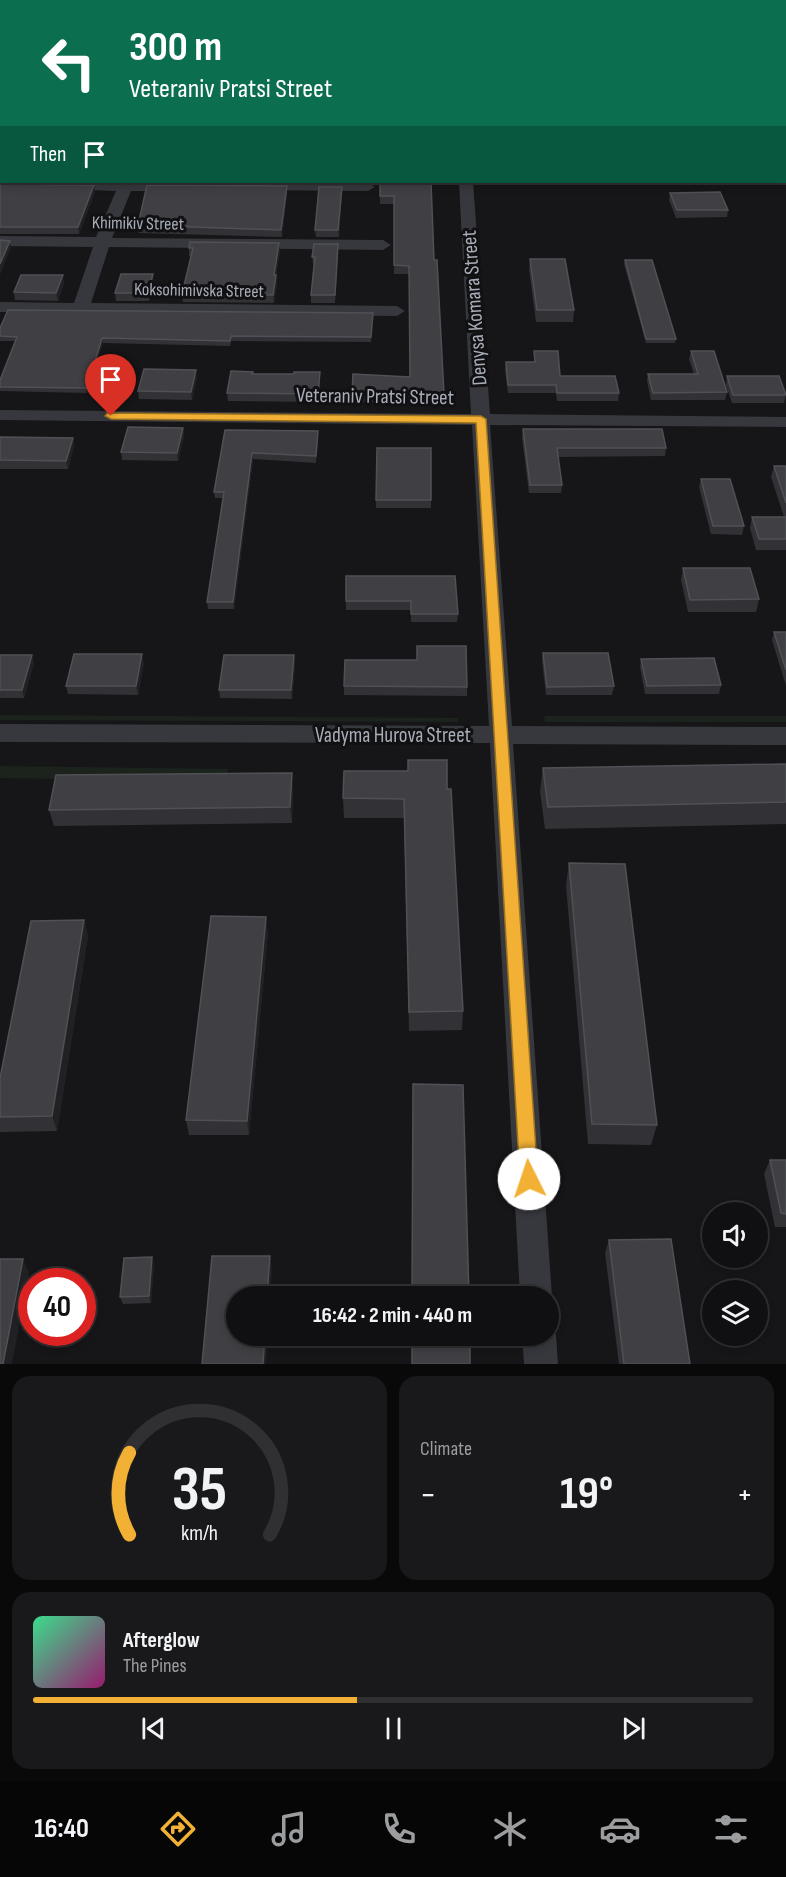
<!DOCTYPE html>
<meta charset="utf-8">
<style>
body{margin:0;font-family:"Sofia Sans Condensed",sans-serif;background:#19191b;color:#f1f3f6;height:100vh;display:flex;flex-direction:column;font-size:22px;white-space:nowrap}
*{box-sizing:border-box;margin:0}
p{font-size:20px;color:#9c9d9f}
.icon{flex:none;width:33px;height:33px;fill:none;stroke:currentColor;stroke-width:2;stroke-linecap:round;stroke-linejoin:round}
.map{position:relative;height:1364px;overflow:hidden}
.panel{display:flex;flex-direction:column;gap:12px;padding:12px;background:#09090a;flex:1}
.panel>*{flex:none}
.guide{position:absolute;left:0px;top:0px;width:786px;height:183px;box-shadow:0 3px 9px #0003,0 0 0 2px #303032;background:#0b6e4f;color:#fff;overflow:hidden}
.fabs{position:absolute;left:702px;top:1202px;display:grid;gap:12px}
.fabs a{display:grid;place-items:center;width:66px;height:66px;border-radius:50%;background:#101012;box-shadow:0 3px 9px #0003,0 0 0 2px #303032;font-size:30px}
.speed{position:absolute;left:18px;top:1268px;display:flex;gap:12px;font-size:30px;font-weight:700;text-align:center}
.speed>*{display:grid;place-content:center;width:78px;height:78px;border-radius:50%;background:#101012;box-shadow:0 3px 9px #0003,0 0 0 2px #303032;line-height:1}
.speed .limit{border:9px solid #d22;background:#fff;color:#111}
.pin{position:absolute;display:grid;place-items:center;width:51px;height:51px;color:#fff;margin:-62px -26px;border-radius:50% 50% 50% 0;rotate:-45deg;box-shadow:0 0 6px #0007}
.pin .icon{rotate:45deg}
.me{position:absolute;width:66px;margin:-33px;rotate:356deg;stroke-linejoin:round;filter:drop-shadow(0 0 4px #0008)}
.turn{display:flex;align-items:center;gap:21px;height:126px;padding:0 30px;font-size:27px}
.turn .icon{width:78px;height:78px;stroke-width:2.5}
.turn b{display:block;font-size:42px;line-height:51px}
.then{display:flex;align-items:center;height:57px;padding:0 30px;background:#0003;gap:12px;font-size:22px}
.big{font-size:45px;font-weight:700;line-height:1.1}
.panel .card{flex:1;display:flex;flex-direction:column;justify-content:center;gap:9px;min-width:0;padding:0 21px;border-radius:18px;background:#19191b}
.panel .dial{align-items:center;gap:0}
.dial svg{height:156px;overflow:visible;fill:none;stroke:#303032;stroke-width:7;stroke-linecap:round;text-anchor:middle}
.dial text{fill:#f1f3f6;stroke:none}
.song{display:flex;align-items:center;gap:18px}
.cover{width:72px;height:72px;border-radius:9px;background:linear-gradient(135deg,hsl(150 70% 55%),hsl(320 70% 35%))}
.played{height:6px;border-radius:3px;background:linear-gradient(90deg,#f2b134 45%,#303032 45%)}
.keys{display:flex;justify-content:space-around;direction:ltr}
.heat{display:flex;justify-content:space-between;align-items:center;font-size:33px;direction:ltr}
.panel .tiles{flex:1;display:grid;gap:12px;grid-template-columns:1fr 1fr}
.card:last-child{grid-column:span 2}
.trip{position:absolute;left:226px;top:1286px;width:333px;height:60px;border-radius:30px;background:#101012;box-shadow:0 3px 9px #0003,0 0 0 2px #303032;font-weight:700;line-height:60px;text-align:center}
.menu{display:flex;height:96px;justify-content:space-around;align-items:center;background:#060607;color:#9c9d9f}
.menu .icon{width:42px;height:42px}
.menu .current{color:#f2b134}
.menu b{font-size:27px;color:#f1f3f6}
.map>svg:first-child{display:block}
.green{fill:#1c231d}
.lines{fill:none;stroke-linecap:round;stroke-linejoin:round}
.minor{fill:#37383d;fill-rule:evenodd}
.wall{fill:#323236}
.shaded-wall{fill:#212124}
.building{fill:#3f3f44;stroke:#4f5156;stroke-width:1.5}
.route{fill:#f2b134;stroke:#9d7322;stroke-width:1.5}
.labels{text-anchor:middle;stroke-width:6;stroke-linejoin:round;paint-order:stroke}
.far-street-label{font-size:18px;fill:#a8adb8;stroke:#111113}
.street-label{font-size:21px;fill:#a8adb8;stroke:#111113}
</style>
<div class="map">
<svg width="786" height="1364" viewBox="0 0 786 1364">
<rect width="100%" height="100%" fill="#161618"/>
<!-- green -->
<path class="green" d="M460 0H786V91L784 2Z
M0 715 458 718V722L0 720Z
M544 716H786V722H545Z
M0 766 228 769 226 781 0 778Z"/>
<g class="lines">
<!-- minor -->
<path class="minor" d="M447 0H459V2H447Z
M784 163H786V171H784Z
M64 182 183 184 185 187 183 190 178 191H131L112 238 383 240 391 245 383 250 109 247 91 303 397 306 405 311 397 316 0 312V302L74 303 93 247 0 246V236L96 237 116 191 59 189 57 186Z
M459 182H473L490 414 786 417V427L490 425 512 726 786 727V745L513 744 552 1296 549 1304V1296H520L490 743 0 742V724L489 726 472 425 0 420V410L471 414Z
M256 183H368L375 187 368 191 251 190 249 187Z
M549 1323 556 1335 558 1364H524L522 1335H549Z"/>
</g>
<!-- wall -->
<path class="wall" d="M380 182H431L434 260 444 395V404L352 402V394L410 377 409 274H394V204H380Z
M0 184 94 185 95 192 79 234H0Z
M342 187 339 237H316L315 230Z
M287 193 282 237 139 233 138 225Z
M670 193 728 210 727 217 676 218 669 200Z
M189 248 280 251 276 275 277 283 274 303 183 302 182 294 192 256H189Z
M338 252 335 303H311V295L314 265H313L312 257Z
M530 259 574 310 573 322H536L529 270Z
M625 260 676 339 675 343H646L624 264Z
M154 282 149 301H116L115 293Z
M64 283 58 301 15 300 14 292Z
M373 313 371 342 231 341 230 346 103 343 87 393 0 391V380L15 341H0V328Z
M534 351 560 376 619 393 618 401H557L556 393H508L505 370 506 362H534Z
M691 351 727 392 725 400H651L647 381 648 374H694L689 359Z
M320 372V380L318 402 228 401 227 393 253 374H294Z
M727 376 786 394 784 403H732L726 385Z
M197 378 192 400 139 399 138 391Z
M183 428 184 436 178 461 122 460 121 452Z
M523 429 666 448 665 456 558 457 562 485 561 493H529L522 438Z
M225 430 318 431 316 463 253 459 234 609H208L207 602 223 498H215L214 492Z
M0 437 73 438 74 446 68 469H0Z
M774 466H786V550H756L750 528 752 517H784L771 477Z
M701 479 744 526 742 535 711 534 699 487Z
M376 500H431V508H376Z
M683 568 759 599 756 612H688L681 580Z
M346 576 458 614 457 622H411V610H346Z
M774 632H786V686L772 640Z
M543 653 614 686 612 695H546L542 661Z
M0 655 34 663 24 698H0Z
M294 655 295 664 292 699 220 698 219 690Z
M641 659 721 685 719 694H645L640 667Z
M144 663 138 695 68 694 66 686Z
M344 686 467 687V696L344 695Z
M786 764V824L545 829 540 791 543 768Z
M293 789 292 823 54 826 49 810Z
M447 789 463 1011 462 1030 409 1031 404 818H344L343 798Z
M569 863 657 1125 651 1145 588 1144 566 885Z
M84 920 88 936 57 1131 0 1132V1078Z
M268 932 249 1135H189L186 1120Z
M770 1160H786V1227H775L764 1174Z
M609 1240 690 1364H619L605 1253Z
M154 1264 151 1303 123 1304 120 1297Z"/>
<!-- shaded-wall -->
<path class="shaded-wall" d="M94 185 95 192 79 234 78 227Z
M287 186V193L282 237 281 230Z
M342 187V194L339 237 338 230Z
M10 241 11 248 0 275V264Z
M279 243 280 251 275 283 274 275Z
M338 244V252L335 303V295Z
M153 274 154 282 149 301 148 293Z
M63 275 64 283 58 301 56 293Z
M276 275 277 283 274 303 273 295Z
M102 338 103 343 87 393V388Z
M196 370 197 378 192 400 191 392Z
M320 372V380L318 402V394Z
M183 428 184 436 178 461 177 453Z
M73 438 74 446 68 469 66 461Z
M252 453 253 459 234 609 233 602Z
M142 654 144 663 138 695 136 686Z
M32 655 34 663 24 698 22 690Z
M294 655 295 664 292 699 291 690Z
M292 773 293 789 292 823 290 807Z
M266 917 268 932 249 1135 247 1121Z
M84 920 88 936 57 1131 52 1116Z
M270 1256 272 1269 270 1296H267Z
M152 1257 154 1264 151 1303 149 1296Z
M23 1259 29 1273 12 1364H3Z
M265 1335H268L266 1364H263Z"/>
<!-- building -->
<path class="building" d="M206 0H221V2H206Z
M380 182H431L434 260H437L444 395 352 394 353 374 410 377 409 266 394 265V196H380Z
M0 184 94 185 78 227H0Z
M147 185 287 186 281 230 138 225Z
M319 187H342L338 230H315Z
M720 192 728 210H677L670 193Z
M0 240 10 241 0 264Z
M190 242 279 243 274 275H276L273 295 182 294 193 248H189Z
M314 244H338L335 295H311L315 257H312Z
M530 259H565L574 310H537Z
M625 260H652L676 339H646Z
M121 274H153L148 293H115Z
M21 275H63L56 293 14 292Z
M8 310 373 313 371 337 231 336 230 341 102 338 87 388 0 387V380L17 337 0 336V328Z
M534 351H558L560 376H615L619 393H557L556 385H508L506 362H535Z
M691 351H714L727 392 653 393 648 374H698Z
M144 369 196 370 191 392 138 391Z
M231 371 253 372 252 374H294V372H320L318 394 227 393Z
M727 376H779L786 395H733Z
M128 427 183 428 177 453 121 452Z
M523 429H662L666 448H557L562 485H530Z
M225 430 318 431 316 456 252 453 233 602H207L224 492H214Z
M0 437 73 438 66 461 0 460Z
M377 448H431V500H376Z
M774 466H786V503Z
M701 479H730L744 526H713Z
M752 517H786V539H759Z
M683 568H750L759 599 690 600Z
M346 576H455L458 614H411V601H346Z
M774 632H786V670Z
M417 646H466L467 687 344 686 345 660H417Z
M543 653H608L614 686 547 687Z
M74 654H142L136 686H66Z
M0 655H32L22 690H0Z
M224 655H294L291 690H219Z
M714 658 721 685 647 686 641 659Z
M408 760H447V789H451L463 1011 409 1012 404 799 343 798 344 771H408Z
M786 764V802L548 807 543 768Z
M292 773 290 807 49 810 56 775Z
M569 863 625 864 657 1125 592 1124Z
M211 916 266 917 247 1121 186 1120Z
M84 920 52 1116 0 1117V1078L31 921Z
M413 1084 463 1085 469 1296H412Z
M770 1160H786V1214L781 1213Z
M671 1239 690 1364H624L609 1240Z
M212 1256H270L267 1296H237V1335H265L263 1364H202Z
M152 1257 149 1296 120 1297 124 1258Z
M0 1259H23L3 1364H0Z
M412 1335H470V1364H412Z"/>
<!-- route -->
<path class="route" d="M107 413 481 416 486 419 538 1179 535 1186 529 1188 522 1186 520 1179 476 423 111 419 105 416Z"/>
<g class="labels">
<!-- far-street labels -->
<g class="far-street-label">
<text transform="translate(138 223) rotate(1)" y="6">Khimikiv Street</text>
<text transform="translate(199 290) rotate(1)" y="6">Koksohimivska Street</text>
</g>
<!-- street labels -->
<g class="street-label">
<text transform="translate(474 308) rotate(-94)" y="7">Denysa Komara Street</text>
<text transform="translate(375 396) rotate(1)" y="7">Veteraniv Pratsi Street</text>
<text x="393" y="742">Vadyma Hurova Street</text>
</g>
</g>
</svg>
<div class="fabs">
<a><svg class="icon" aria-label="sound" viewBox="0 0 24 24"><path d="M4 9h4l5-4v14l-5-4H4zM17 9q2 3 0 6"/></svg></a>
<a><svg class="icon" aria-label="layers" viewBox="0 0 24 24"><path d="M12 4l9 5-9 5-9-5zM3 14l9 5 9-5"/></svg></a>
</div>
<div class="speed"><div class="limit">40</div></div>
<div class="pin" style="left:111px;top:416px;background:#d93025"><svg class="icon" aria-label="arrive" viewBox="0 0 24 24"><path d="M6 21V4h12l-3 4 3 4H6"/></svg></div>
<svg class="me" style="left:529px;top:1179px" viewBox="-20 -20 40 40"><circle r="19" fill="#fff"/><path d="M0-13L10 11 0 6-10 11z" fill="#f2b134"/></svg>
<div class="trip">16:42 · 2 min · 440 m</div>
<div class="guide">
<div class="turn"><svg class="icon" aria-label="left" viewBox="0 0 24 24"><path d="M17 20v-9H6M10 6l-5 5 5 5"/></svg><div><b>300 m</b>Veteraniv Pratsi Street</div></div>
<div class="then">Then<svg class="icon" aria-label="arrive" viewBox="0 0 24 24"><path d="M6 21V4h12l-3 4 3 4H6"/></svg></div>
</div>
</div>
<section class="panel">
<div class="tiles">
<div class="card dial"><svg viewBox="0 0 100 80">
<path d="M14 69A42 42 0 1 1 86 69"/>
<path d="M14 69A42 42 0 0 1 14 27" stroke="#f2b134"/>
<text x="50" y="56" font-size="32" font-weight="700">35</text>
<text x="50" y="72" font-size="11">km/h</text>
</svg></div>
<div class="card"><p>Climate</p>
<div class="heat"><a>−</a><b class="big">19°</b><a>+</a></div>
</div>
<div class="card">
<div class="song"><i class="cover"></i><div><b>Afterglow</b><p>The Pines</p></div></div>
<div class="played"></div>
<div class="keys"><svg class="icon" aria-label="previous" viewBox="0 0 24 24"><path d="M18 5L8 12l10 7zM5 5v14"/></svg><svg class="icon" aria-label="pause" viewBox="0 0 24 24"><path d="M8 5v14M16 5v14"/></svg><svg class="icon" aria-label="next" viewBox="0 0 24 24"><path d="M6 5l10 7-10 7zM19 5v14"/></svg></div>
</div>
</div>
</section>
<nav class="menu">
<b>16:40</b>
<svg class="icon current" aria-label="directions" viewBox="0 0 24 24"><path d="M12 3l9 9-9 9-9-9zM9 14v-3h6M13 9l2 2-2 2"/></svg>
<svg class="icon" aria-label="music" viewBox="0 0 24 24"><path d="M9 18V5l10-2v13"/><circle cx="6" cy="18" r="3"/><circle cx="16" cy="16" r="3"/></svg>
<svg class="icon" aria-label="phone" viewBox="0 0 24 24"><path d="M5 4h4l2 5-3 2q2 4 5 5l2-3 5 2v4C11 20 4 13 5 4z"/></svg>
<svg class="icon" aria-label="climate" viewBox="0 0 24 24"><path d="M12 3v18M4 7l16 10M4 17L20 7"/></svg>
<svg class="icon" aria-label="car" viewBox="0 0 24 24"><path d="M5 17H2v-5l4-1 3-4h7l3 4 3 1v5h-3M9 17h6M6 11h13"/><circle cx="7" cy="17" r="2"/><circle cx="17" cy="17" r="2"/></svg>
<svg class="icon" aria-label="filters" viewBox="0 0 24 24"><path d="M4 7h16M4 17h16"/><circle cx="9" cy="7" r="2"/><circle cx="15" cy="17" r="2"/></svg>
</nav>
